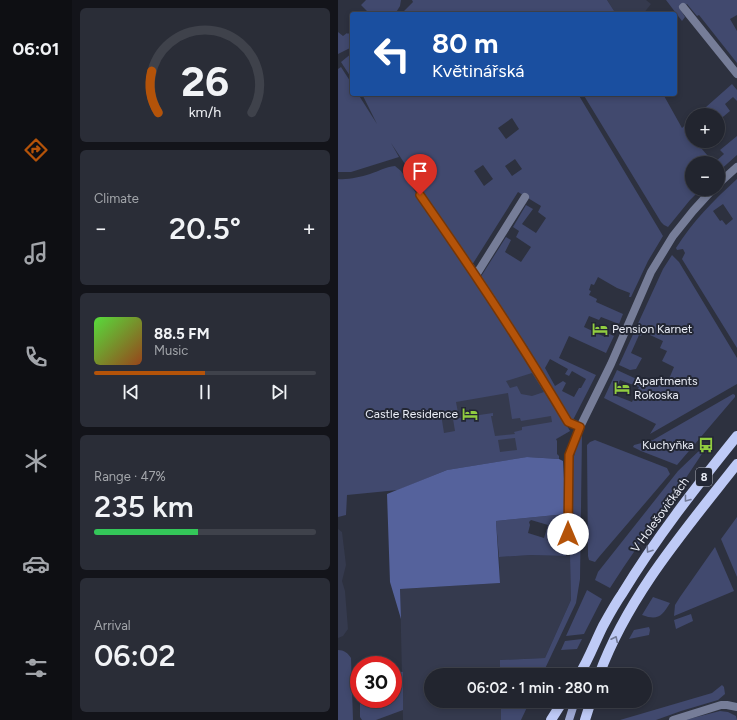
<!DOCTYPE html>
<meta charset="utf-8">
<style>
body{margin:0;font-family:Figtree,sans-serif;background:#2a2d37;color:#f1f3f6;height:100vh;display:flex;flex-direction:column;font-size:15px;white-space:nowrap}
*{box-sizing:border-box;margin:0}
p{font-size:13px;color:#a2a5aa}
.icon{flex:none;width:22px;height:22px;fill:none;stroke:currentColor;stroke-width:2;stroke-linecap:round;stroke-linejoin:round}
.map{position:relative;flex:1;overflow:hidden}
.side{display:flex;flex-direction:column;gap:8px;padding:8px;background:#13141a;width:266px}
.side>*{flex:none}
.top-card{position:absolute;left:12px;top:12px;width:327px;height:84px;border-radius:4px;box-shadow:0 2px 6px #0003,0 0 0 1px #3f424b;background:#1a4fa0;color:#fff;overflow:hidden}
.controls{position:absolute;left:347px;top:108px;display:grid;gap:8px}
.controls a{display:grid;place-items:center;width:40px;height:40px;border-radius:50%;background:#22252f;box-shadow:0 2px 6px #0003,0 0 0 1px #3f424b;font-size:20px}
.speed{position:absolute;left:12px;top:656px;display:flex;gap:8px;font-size:20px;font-weight:700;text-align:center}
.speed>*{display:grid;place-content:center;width:52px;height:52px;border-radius:50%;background:#22252f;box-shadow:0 2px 6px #0003,0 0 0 1px #3f424b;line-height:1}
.speed .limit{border:6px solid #d22;background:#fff;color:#111}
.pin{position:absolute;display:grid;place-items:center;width:34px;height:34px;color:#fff;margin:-41px -17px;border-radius:50% 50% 50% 0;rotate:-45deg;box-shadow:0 0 4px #0007}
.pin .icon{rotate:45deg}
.me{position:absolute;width:44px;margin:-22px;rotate:0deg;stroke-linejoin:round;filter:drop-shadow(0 0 3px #0008)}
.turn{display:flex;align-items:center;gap:14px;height:84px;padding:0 16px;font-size:18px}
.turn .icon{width:52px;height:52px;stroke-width:2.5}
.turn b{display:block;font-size:28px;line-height:34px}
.big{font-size:30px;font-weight:600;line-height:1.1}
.side .tile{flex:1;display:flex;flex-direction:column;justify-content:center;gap:6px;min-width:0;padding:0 14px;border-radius:6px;background:#2a2d37}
.side .dial{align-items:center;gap:0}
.dial svg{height:104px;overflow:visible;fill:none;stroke:#3f424b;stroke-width:7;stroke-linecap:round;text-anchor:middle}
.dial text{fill:#f1f3f6;stroke:none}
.song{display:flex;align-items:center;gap:12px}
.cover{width:48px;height:48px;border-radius:6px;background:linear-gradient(135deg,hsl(110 70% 55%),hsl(20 70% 35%))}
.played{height:4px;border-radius:2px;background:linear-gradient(90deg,#b45309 50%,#3f424b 50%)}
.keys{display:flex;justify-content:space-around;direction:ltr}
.heat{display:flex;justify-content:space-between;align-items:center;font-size:22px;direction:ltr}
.charge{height:6px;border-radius:3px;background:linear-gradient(90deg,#34c759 47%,#3f424b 0)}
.trip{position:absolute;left:86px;top:668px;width:228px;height:40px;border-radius:20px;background:#22252f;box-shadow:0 2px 6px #0003,0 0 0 1px #3f424b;font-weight:600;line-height:40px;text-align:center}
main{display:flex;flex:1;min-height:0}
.tabs{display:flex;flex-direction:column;width:72px;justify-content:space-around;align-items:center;background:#0e0f13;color:#a2a5aa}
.tabs .icon{width:28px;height:28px}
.tabs .active{color:#b45309}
.tabs b{font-size:18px;color:#f1f3f6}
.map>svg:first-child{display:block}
.built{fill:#353a4e}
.green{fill:#41496e;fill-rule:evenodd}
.forest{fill:#55629c}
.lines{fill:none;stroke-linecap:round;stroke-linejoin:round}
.minor{stroke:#767d98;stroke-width:8}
.secondary{stroke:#9da8d3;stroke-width:8}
.primary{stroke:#becaf6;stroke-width:10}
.oneway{stroke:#707895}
.route-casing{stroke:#753606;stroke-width:10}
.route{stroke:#b45309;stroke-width:7}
.labels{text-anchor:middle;stroke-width:4;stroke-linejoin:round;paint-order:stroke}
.shield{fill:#232734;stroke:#b0b3bd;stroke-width:1}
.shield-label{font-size:11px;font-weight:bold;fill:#eceff8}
.poi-label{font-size:12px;fill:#eceff8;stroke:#232734;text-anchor:start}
.street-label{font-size:12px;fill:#eceff8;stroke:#232734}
</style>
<main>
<nav class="tabs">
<b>06:01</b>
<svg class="icon active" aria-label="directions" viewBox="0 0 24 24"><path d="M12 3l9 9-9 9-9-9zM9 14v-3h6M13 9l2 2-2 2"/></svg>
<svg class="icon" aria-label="music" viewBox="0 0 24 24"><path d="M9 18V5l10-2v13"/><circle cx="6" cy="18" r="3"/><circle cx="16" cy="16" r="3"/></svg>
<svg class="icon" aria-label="phone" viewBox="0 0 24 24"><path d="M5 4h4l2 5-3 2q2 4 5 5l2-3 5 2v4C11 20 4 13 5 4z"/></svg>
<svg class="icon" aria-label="climate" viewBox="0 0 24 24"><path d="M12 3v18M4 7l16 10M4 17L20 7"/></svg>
<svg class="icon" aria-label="car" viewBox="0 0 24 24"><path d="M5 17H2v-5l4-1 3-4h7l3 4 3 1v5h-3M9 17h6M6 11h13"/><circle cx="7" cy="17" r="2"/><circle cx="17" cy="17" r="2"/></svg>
<svg class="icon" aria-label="filters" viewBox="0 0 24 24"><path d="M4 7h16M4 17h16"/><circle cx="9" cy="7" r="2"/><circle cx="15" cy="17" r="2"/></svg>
</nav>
<section class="side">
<div class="tile dial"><svg viewBox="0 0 100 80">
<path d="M14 69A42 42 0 1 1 86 69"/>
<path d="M14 69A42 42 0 0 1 9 37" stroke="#b45309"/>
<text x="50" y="56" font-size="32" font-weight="700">26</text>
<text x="50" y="72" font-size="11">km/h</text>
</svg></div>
<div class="tile"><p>Climate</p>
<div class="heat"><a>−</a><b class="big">20.5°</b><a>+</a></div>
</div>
<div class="tile">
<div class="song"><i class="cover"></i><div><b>88.5 FM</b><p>Music</p></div></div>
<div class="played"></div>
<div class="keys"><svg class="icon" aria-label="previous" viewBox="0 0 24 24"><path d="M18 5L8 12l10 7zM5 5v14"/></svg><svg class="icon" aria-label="pause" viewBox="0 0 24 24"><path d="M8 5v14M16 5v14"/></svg><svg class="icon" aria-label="next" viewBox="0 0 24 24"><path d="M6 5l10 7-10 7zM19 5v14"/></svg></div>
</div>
<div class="tile"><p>Range · 47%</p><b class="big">235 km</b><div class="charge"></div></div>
<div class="tile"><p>Arrival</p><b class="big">06:02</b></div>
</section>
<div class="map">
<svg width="399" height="720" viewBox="0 0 399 720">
<rect width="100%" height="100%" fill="#2d313f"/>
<!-- built -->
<path class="built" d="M269 0H308L313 4 305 14H278Z
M167 323 232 431 189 457 109 470 98 435 91 353Z
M0 529 4 532 8 565 4 581 7 591 10 629 5 636 0 638Z
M193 555 232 556 233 600 207 658 162 660V675H93V701H163V720H65L62 589 162 583 161 557Z"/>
<!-- green -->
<path class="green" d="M28 0H63L62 6 57 14H27L29 11 23 5Z
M74 0H269L278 14H63L75 2Z
M328 0H399V15L392 19 399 31V63L361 15 359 16 349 4 342 9 347 17 344 21Z
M14 30V47L0 54V32L5 36 9 33 10 34Z
M14 53V79L3 62Z
M3 67 14 84V94H20L39 124 24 94H240L325 236 310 261 293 297H291L292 293 279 288 260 277 256 285 253 284 251 290 253 291 251 295 259 299 258 302 285 314 281 324 263 317 261 320 251 316 246 327 267 337 269 333 276 336 268 353 231 336 221 358 258 375 235 420 231 416 189 346 142 278 168 237 173 240 167 252 183 262 193 247 178 237 181 231 175 227 188 205 195 209 184 224 198 233 208 218 200 212 203 206 180 192 134 265 53 143 61 157 13 172H0V69ZM174 118 181 129 168 139 160 128ZM177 159 184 169 174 176 167 166ZM145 165 155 179 146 186 136 171ZM212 359 230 369 227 374 231 376 234 371 248 379 243 388H241L236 397 224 391 228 383 225 381 217 386 207 368Z
M394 84 399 90V101L395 97 387 104 392 111 380 121V115H359Z
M245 94H325L344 128 354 119V141H357L376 163H354V189H363L352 200 330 227 326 225 323 222Z
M399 136V155L380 172V163H376L386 154 382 150Z
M57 166 63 171 167 323 232 431 218 439 219 441V454L221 456V459L189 457 109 470 60 490 9 495 8 515 0 517V179C10 180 22 177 32 174 41 171 47 167 57 166ZM194 373 206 392 194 396 183 394 179 386 172 388 168 381ZM170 393 174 419 182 418 183 421 213 416 214 422 184 427V430L176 432 177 434 157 436 153 416H155V413L121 418 118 402ZM114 413 117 431 106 433 103 414ZM177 438 179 450 162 452 160 440Z
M399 179V348L344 259 347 253 345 249 339 250 338 248C355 221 376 200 399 179ZM385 204 395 219 388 225 384 220 382 221 375 211Z
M334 255 341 262 399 358V384L312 434 318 424 266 398 279 370 305 382 308 377 328 386 336 367 324 361 329 351 322 348 325 341 312 335 313 332 306 329 303 336 301 335 293 353 304 358 298 369 292 370 281 365 325 269ZM282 380 301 387 294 402 276 395Z
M395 394 397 395V397L339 465 303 451 295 447 296 445 315 440Z
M244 435 242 579 238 603 204 675H162V660L207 658 233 600 232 556 233 469 239 443Z
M257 440 329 468 332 474 261 557 257 562 251 560 250 556 249 445 252 442Z
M366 446H369C338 495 303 539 272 588L257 580 260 572 340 471Z
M228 514V556L193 555 161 557 158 521ZM193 520 210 525 206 538 190 533 192 525 191 522Z
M399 517V577L383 539Z
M377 547 396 591 336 616 337 605 342 597Z
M249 590 264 599 246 634 228 636Z
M315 597 332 603C324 616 320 621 304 615Z
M353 614 355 621 338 629 336 620Z
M311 627 312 630 311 635 291 639 296 630Z
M244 639 239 649 223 650 227 641Z
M0 650C6 650 10 653 13 658L15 720H0Z
M55 671 65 672V710L38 720H24L22 717V699H55Z
M384 685 386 687 387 694 380 700 343 711 318 720H282L374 693Z
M163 701H192L183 720H163Z
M382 711 390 712 398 716 399 720H347Z"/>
<!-- forest -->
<path class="forest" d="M189 457 221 459 225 461 228 514 158 521 162 583 62 589 63 619 52 582 49 494 109 470Z"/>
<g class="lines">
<!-- minor -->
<path class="minor" d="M345 7 399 74
M380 184 399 167
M82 195C135 268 184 344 230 421L242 427
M138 275 187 197
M230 534 231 455 242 427 273 364 313 272 335 236 355 211 375 189
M335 720 383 705H389L399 707"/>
<!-- secondary -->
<path class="secondary" d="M231 720 237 701"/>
<!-- primary -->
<path class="primary" d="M241 675C251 659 257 642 265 626 271 615 277 604 284 594 318 538 358 487 399 436
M261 675C290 596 347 530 399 464
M213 720 225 701
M247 720 253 701"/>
</g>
<!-- one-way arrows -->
<defs><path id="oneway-chevron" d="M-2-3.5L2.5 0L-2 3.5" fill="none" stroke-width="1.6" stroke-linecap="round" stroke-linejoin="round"/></defs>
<g class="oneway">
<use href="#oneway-chevron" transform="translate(349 499) rotate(128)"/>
<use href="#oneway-chevron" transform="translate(311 550) rotate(124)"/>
<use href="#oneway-chevron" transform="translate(277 639) rotate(-64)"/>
</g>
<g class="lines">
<defs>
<path id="route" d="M82 195C134 269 184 344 230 422L242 427 231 455 230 534"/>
</defs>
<!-- route casing -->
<use href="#route" class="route-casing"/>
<!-- route -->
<use href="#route" class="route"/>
</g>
<!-- icons -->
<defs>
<symbol id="hotel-bare" viewBox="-9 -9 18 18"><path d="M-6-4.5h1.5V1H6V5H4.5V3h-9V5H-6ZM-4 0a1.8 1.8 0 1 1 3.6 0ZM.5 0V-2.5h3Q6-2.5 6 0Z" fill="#91cd40" stroke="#232734" stroke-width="2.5" paint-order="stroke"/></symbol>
<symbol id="bus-bare" viewBox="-9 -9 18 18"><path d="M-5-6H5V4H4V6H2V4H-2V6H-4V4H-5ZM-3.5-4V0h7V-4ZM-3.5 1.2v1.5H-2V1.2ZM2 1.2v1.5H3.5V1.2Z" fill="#91cd40" stroke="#232734" stroke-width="2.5" paint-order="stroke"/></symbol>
</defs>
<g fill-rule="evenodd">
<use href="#hotel-bare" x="251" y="318" width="22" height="22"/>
<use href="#hotel-bare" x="273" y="377" width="22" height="22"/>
<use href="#hotel-bare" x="121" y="403" width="22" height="22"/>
<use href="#bus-bare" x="357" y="434" width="22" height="22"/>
</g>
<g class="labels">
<!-- shield labels -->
<rect class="shield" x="358" y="468" width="16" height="18" rx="3"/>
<g class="shield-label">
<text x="366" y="481">8</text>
</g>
<!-- poi labels -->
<g class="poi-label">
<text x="274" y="333">Pension Karnet</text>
<text x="296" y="385">Apartments<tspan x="296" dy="14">Rokoska</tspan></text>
<text x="120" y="418" text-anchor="end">Castle Residence</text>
<text x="356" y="449" text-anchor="end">Kuchyňka</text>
</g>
<!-- street labels -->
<g class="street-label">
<text transform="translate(322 515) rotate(-54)" y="4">V Holešovičkách</text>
</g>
</g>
</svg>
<div class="controls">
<a>+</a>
<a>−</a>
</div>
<div class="speed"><div class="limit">30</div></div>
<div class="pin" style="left:82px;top:195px;background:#d93025"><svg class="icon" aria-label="arrive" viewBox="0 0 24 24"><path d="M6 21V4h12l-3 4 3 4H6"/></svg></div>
<svg class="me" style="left:230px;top:534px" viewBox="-20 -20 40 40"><circle r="19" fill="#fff"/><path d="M0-13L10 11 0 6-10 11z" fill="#b45309"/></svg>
<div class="trip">06:02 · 1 min · 280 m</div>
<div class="top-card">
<div class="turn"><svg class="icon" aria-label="left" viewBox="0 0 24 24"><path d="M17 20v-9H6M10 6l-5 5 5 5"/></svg><div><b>80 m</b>Květinářská</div></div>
</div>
</div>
</main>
